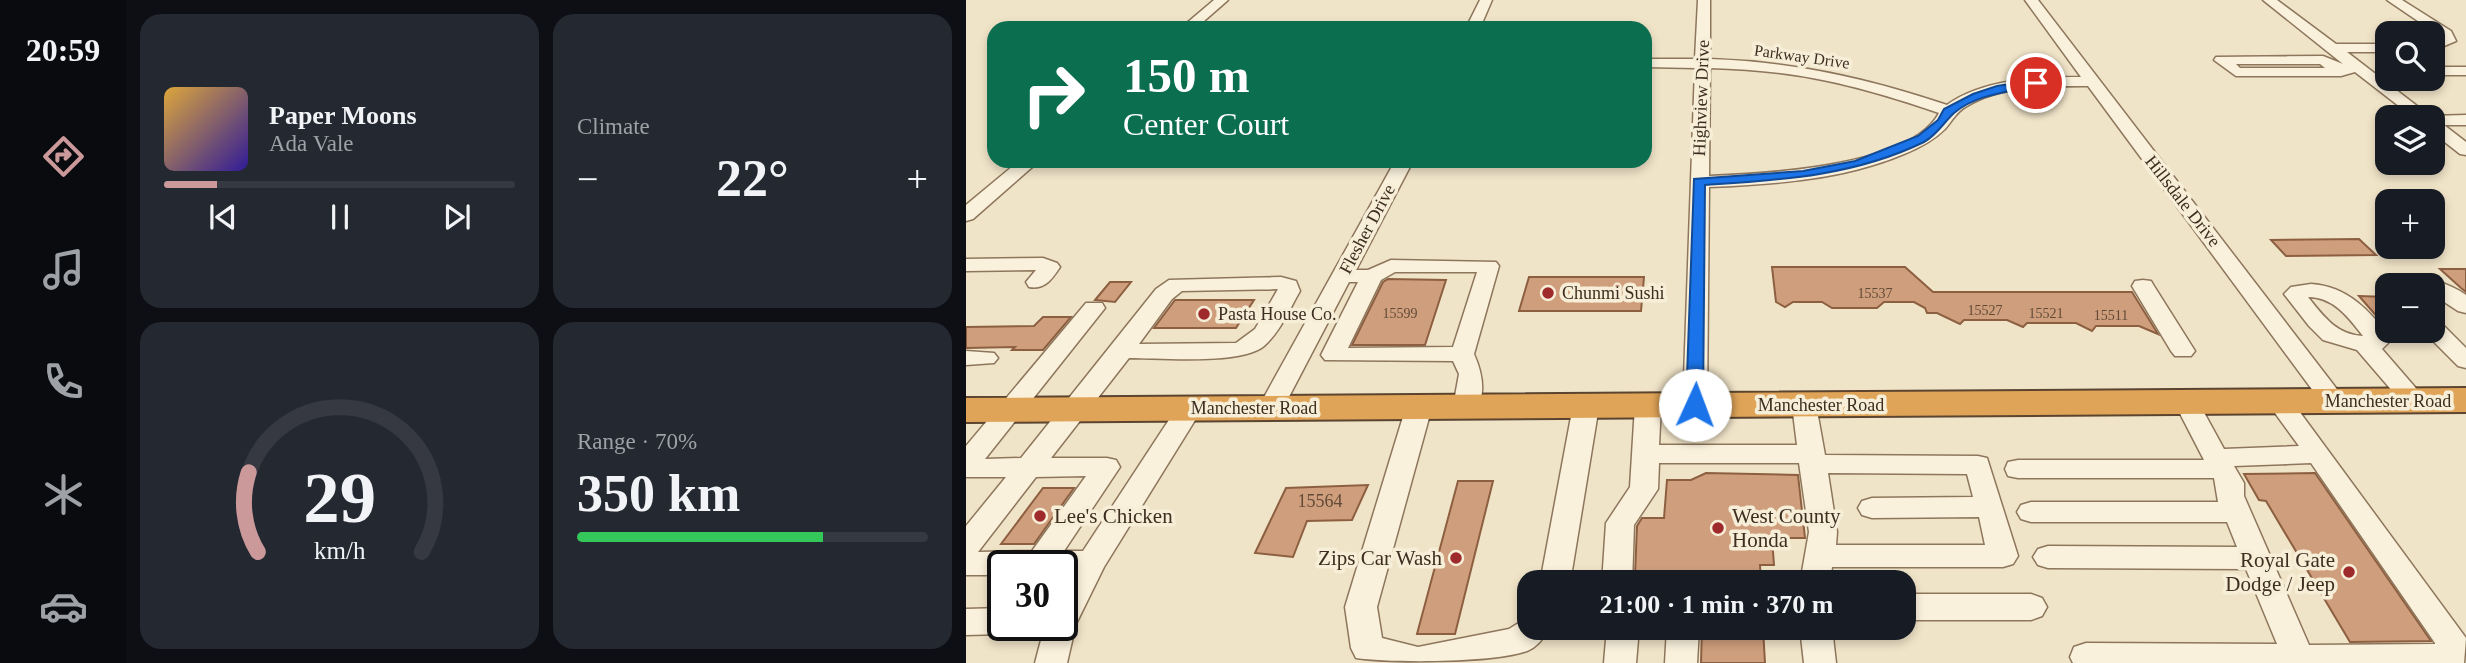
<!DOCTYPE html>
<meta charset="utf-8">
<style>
body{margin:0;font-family:"Times New Roman",serif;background:#242831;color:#f1f3f6;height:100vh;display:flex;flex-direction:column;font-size:26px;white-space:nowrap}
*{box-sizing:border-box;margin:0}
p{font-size:23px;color:#9ea1a6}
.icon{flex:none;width:38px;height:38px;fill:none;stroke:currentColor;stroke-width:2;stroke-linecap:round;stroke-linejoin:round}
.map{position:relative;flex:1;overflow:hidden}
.sheet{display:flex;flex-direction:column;gap:14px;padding:14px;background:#0d0f14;width:840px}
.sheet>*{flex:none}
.guide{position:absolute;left:21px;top:21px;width:665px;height:147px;border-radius:21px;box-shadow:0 4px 10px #0003;background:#0b6e4f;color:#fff;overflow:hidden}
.controls{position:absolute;left:1409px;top:21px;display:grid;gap:14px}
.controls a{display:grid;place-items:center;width:70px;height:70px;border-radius:14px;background:#171b24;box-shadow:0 4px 10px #0003;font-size:35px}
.speed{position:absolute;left:21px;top:550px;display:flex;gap:14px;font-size:35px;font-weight:700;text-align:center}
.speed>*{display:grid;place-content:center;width:91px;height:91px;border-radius:50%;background:#171b24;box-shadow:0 4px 10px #0003;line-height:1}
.speed .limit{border:4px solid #111;border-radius:10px;background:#fff;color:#111}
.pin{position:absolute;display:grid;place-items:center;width:60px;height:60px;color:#fff;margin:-30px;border:4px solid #fff;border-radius:50%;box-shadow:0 2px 7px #0007}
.me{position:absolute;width:77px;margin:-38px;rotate:2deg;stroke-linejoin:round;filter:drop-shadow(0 0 5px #0008)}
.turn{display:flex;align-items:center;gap:24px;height:147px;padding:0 21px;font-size:32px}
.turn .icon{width:91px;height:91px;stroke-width:2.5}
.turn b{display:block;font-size:49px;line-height:60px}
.big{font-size:52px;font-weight:800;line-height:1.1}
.sheet .tile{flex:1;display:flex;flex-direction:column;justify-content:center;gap:10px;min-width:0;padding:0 24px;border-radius:21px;background:#242831}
.sheet .dial{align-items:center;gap:0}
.dial svg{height:182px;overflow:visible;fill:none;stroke:#363941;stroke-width:7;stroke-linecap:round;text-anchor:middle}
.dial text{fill:#f1f3f6;stroke:none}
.song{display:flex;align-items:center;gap:21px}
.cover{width:84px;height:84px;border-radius:10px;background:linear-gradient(135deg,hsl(40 70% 55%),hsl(250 70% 35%))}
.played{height:7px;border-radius:4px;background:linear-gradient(90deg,#cc999b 15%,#363941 15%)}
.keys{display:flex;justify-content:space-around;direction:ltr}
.heat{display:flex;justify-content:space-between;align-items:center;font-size:38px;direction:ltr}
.charge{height:10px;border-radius:5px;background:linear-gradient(90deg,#34c759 70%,#363941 0)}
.sheet .tiles{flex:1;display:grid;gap:14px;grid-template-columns:repeat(2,1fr)}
.trip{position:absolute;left:551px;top:570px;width:399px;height:70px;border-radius:21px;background:#171b24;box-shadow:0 4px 10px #0003;font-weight:800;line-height:70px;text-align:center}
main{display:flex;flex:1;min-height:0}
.menu{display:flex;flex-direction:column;width:126px;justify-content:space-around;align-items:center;background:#090b0e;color:#9ea1a6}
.menu .icon{width:49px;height:49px}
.menu .active{color:#cc999b}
.menu b{font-size:32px;color:#f1f3f6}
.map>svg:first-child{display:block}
.building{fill:#cf9f7d;stroke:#8d5f41;stroke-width:2}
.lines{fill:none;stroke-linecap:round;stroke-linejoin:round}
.minor-casing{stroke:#8d765c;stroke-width:3}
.highway-casing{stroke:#5b4430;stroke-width:4}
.minor{fill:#faf1dc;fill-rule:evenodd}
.highway{fill:#e0a458;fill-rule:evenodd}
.route{fill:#1a73e8;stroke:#114b97;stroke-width:2}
.poi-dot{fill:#9e2a2b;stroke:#f7eed8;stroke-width:2.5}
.labels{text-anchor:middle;stroke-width:7;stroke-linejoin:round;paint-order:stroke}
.number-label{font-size:14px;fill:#624a37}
.far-street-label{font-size:16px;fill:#3d2e20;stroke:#f7eed8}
.street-label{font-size:18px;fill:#3d2e20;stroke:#f7eed8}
.poi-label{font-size:18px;fill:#3d2e20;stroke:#f7eed8;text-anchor:start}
.near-number-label{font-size:18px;fill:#624a37}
.near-poi-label{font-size:21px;fill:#3d2e20;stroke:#f7eed8;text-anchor:start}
</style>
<main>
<nav class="menu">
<b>20:59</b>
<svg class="icon active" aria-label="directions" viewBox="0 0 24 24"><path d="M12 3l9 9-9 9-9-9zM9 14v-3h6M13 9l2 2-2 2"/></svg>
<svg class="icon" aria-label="music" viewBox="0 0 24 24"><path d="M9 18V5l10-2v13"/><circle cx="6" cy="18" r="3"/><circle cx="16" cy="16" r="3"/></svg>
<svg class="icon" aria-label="phone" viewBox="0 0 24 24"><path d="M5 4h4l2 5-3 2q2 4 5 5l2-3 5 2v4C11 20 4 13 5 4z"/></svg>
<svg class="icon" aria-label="climate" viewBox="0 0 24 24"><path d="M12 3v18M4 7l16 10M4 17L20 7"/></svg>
<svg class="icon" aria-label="car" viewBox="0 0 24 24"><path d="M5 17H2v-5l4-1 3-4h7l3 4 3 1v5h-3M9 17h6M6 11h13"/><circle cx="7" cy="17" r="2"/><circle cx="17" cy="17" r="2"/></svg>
</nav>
<section class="sheet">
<div class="tiles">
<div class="tile">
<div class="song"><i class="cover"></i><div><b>Paper Moons</b><p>Ada Vale</p></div></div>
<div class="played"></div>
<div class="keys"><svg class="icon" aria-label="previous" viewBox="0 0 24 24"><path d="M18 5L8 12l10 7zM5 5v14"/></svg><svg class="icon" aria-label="pause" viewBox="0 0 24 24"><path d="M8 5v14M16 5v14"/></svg><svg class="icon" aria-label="next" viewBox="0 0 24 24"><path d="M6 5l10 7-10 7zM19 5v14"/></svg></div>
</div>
<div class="tile"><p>Climate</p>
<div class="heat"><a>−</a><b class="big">22°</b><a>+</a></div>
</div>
<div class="tile dial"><svg viewBox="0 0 100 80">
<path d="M14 69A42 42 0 1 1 86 69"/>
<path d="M14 69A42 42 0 0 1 10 34" stroke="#cc999b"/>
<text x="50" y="56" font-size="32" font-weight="700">29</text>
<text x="50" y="72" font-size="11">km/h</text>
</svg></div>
<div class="tile"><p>Range · 70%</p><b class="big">350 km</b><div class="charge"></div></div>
</div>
</section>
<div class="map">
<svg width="1500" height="663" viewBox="0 0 1500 663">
<rect width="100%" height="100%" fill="#f0e4c8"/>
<!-- building -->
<path class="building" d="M1393 239 1410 255 1320 256 1305 240Z
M806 267H939L967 292H1166L1192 334 1173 326H1130L1126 331 1110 323H1061L1057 327 1041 320H998L994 324 971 313H961L959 308 948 302H918L911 308H866L856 302H827L819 307 810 302Z
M1474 269H1500V292L1495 288Z
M563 277H678L675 311H553Z
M422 279 480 280 459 345H386L417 282Z
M144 282H165L149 302 129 300Z
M1393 296 1421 297V328Z
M209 300H288L270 328H188Z
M77 317H105L77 350H46L49 347 0 348V327L68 326Z
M740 473 832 475 839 538H806L808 565H794L795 583 695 582V575H669L671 526 676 518H698L701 480H725Z
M1349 473 1465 641 1384 642 1300 501 1293 500 1278 474Z
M492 481H527L489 634H451Z
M402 485 386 520 341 521 327 557 289 553 320 488Z
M77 488H108L68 544H35Z
M736 628H797L799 663H735Z"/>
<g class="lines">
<defs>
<path id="minor" d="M248 0H262L230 28H215Z
M514 0H526L514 28H500Z
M732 0H744V59C829 62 900 78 981 105 1017 79 1071 77 1115 77L1059 0H1072L1380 401 1377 407 1368 409 1359 407 1122 86C1083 86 1035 85 1001 106 990 112 987 120 979 129 968 140 953 148 938 154 876 180 810 184 743 187L741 405 738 411 729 413 720 411 717 405 729 68 679 67V59H729ZM744 68C831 70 891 85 973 113 945 167 797 174 743 176Z
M1297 0H1311L1370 44H1421V52H1381L1464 116 1500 115V125H1478L1500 142V155L1494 154 1466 132V117H1447L1389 72 1375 76H1270L1248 60 1250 57 1357 56 1377 64ZM1270 64H1354L1359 68H1274Z
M1421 0H1436L1485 31 1490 41 1466 51V42L1475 39 1474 36Z
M1466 67H1500V75H1466Z
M53 161H73L7 219 0 221V205Z
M429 161H447L390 270H402L425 260 530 262 533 266 508 354C516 372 521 394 509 413L500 415 491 413 487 407 493 374 487 361 359 360 355 355 392 282H383L314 414 305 416 296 414 292 408ZM429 272H511L487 347 382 348 415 280Z
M77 258 91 263 94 267C86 279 79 290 63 287L60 282 70 270 0 271V259Z
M1445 276C1465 279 1483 283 1500 295V313L1492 311 1466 294V285H1429L1432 280Z
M315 277 330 281 334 291C323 310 314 332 298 346 275 365 194 358 163 358L85 458H141L150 460 154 467 98 551H117L214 403 223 401 232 403 236 409 138 567 110 624 101 663H69L79 625H96V589L104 574H96V565H37V575H0V526L40 477H0V446L120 303H136L139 308 19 459 55 458 190 289 203 280ZM312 289 289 329 270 343 173 344 206 299 216 291ZM120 476 66 551 12 552 70 477Z
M1177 280 1185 281 1188 286 1229 351 1225 356H1209L1205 351 1166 286 1169 281Z
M1345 284C1381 286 1405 311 1425 340L1416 349 1461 401 1458 407 1449 409 1440 407 1391 350 1357 340 1343 326 1318 294 1325 287ZM1342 297C1368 297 1383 318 1397 336 1371 335 1358 317 1342 297Z
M1466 320 1474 322 1500 348V368L1492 366 1458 332 1466 331Z
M0 351 28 353 32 358 28 363 0 365Z
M1220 394 1229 396 1258 449 1333 446 1301 402 1304 396 1313 394 1322 396 1500 638 1498 663H1107L1104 657 1108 647 1120 643 1311 644 1280 569 1082 568 1072 565 1067 557 1072 549 1082 546 1271 547 1261 522H1065L1055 519 1051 512 1055 505 1065 502H1252L1248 478H1052L1042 476 1039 469 1042 462 1052 460H1238L1208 402 1211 396ZM1345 463 1469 643V644L1343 645 1278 496V483L1268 466Z
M838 397 847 399 850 405 859 455 1012 456 1021 458 1052 556 1047 564 1037 567H866L864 583H834L843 532 833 463H693L692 489 668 525 666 583H636L640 523 664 487 669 406 673 400 682 398 691 400 695 406 693 445H831L826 405 829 399ZM862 473 1001 474 1007 497 906 498 896 501 892 508 896 515 906 518 1013 517 1019 545H870L871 532Z
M620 398 629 400 633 406 604 583H574L607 406 611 400Z
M453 399 462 401 466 407 411 607 416 638 452 647 543 629 564 616V628H583C578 638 571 647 561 651 528 663 424 663 390 658L385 648 379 607 440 407 444 401Z
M938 594H1065L1076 598 1081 607 1076 616 1065 620H938Z
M37 608V625H51L48 630 37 634 0 635V609Z
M641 628H673L670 663H638Z
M701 628H733L731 663H699Z
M834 628H866L870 663H838Z"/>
<path id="highway" d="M1500 388V412L0 422V398Z"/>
</defs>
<!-- minor casing -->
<use href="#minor" class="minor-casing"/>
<!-- highway casing -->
<use href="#highway" class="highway-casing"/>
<!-- minor -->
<use href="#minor" class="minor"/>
<!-- highway -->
<use href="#highway" class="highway"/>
</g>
<!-- route -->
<path class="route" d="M1070 80 1076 83 1074 85C1045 92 1012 93 988 113 978 122 971 135 958 142 888 176 815 180 739 185L737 405 735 409H723L720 405 728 179 837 171 889 161 952 136 972 120 978 109 1007 94 1031 86Z"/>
<!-- markers -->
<g class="poi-dot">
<circle cx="582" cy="293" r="7"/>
<circle cx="238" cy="314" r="7"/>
<circle cx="74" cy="516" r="7"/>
<circle cx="752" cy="528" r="7"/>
<circle cx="490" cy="558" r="7"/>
<circle cx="1383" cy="572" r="7"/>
</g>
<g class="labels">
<!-- number labels -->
<g class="number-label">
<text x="909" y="298">15537</text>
<text x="1019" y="315">15527</text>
<text x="434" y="318">15599</text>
<text x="1080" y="318">15521</text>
<text x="1145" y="320">15511</text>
</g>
<!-- far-street labels -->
<g class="far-street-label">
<text transform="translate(836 56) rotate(8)" y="6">Parkway Drive</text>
</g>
<!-- street labels -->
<g class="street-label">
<text transform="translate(735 98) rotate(-88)" y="6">Highview Drive</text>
<text transform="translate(1217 201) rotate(52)" y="6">Hillsdale Drive</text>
<text transform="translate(401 229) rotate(-62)" y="6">Flesher Drive</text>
<text x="1422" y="407">Manchester Road</text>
<text x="855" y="411">Manchester Road</text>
<text x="288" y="414">Manchester Road</text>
</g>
<!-- poi labels -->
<g class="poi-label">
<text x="596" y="299">Chunmi Sushi</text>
<text x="252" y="320">Pasta House Co.</text>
</g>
<!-- near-number labels -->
<g class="near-number-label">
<text x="354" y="507">15564</text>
</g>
<!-- near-poi labels -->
<g class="near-poi-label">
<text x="88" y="523">Lee's Chicken</text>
<text x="766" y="523">West County<tspan x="766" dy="24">Honda</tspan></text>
<text x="476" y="565" text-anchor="end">Zips Car Wash</text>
<text x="1369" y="567" text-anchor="end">Royal Gate<tspan x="1369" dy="24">Dodge / Jeep</tspan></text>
</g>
</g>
</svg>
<div class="controls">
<a><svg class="icon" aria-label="search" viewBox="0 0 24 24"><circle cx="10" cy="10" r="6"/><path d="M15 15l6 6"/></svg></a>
<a><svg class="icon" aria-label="layers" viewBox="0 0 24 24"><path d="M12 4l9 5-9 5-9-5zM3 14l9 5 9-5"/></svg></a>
<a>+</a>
<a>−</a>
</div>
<div class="speed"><div class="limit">30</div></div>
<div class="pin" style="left:1070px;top:83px;background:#d93025"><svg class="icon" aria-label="arrive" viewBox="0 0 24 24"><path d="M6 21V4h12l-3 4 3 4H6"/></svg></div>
<svg class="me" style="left:729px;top:405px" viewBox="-20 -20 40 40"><circle r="19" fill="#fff"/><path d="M0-13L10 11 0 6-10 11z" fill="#1a73e8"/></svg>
<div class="trip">21:00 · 1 min · 370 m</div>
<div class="guide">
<div class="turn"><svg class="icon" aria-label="right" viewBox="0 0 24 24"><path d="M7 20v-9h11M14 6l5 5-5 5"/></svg><div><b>150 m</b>Center Court</div></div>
</div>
</div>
</main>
